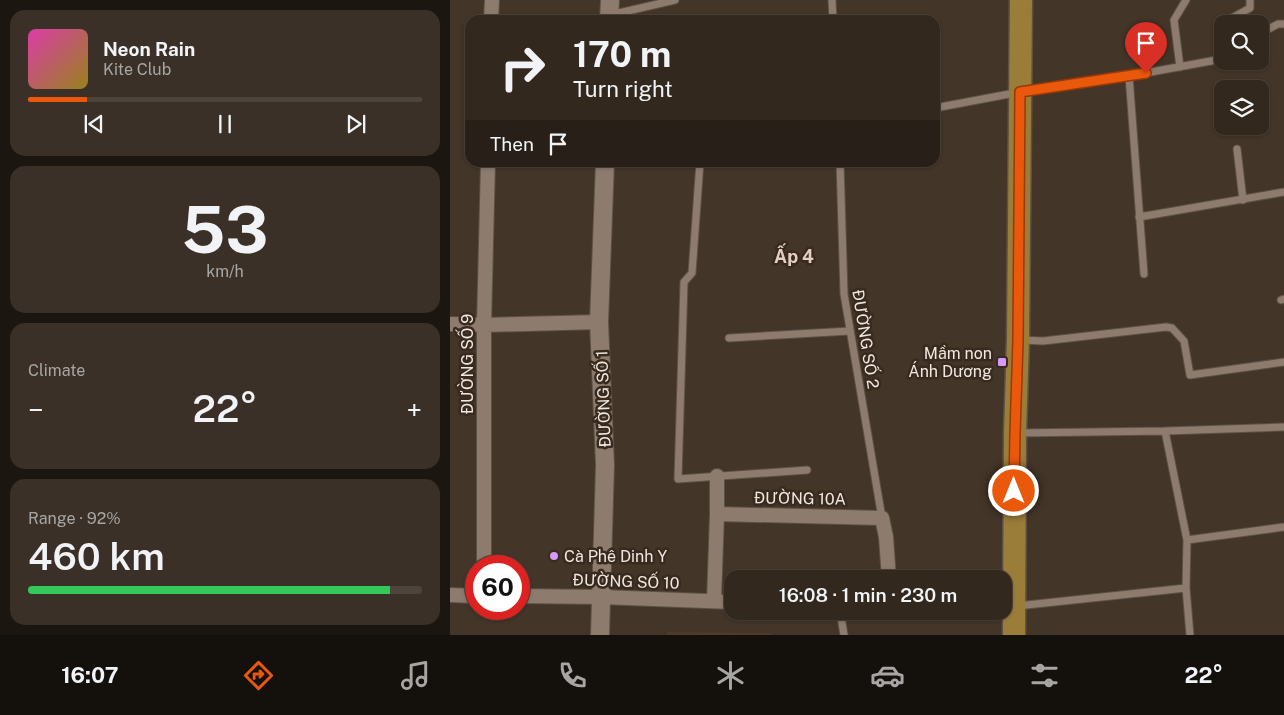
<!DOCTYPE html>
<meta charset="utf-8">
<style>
body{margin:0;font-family:"Public Sans",sans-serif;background:#3a3027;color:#f1f3f6;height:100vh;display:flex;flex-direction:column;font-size:19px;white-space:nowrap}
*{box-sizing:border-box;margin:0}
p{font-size:16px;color:#a8a6a4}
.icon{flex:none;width:28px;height:28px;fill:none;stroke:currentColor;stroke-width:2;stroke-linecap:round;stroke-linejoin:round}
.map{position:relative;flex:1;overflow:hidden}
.details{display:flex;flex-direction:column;gap:10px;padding:10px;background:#1c1610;width:450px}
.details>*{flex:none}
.guide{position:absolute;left:15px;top:15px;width:475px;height:152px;border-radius:15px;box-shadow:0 1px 4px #0004,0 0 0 1px #4d443c;background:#32281e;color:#f1f3f6;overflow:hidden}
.fabs{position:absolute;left:764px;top:15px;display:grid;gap:10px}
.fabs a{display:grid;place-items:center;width:55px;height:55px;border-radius:10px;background:#32281e;box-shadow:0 1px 4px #0004,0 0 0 1px #4d443c;font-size:25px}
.speed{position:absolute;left:15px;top:555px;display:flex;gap:10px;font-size:25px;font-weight:700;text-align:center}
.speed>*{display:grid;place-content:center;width:65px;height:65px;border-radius:50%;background:#32281e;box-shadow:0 1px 4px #0004,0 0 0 1px #4d443c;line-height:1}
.speed .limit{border:8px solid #d22;background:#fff;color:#111}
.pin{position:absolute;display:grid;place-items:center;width:42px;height:42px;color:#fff;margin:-51px -21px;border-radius:50% 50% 50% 0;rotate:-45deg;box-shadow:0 0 5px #0007}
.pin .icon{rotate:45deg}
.me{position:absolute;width:55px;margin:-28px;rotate:0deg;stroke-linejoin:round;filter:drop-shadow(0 0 4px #0008)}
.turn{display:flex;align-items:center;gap:18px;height:105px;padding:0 25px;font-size:22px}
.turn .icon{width:65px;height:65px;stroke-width:2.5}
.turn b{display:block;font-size:35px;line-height:42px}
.then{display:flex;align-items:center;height:48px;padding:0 25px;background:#0003;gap:10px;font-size:19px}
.big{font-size:38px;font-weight:600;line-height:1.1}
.details .card{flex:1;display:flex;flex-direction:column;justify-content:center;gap:8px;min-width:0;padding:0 18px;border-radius:15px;background:#3a3027}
.details .dial{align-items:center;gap:0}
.dial b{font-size:65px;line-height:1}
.song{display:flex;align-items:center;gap:15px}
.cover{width:60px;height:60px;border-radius:8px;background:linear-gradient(135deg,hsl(320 70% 55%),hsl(50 70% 35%))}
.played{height:5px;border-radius:2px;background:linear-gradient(90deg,#ea580c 15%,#4d443c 15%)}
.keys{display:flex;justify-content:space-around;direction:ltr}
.heat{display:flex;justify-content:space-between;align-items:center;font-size:28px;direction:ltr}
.charge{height:8px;border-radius:4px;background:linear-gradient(90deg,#34c759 92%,#4d443c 0)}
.trip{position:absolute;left:274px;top:570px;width:288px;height:50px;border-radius:15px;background:#32281e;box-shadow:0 1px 4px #0004,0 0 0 1px #4d443c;font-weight:600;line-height:50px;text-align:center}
.menu{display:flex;height:80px;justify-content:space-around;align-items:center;background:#14100c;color:#a8a6a4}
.menu .icon{width:35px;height:35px}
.menu .current{color:#ea580c}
.menu b{font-size:22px;color:#f1f3f6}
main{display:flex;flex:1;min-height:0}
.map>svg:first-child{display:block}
.built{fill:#4e3b29}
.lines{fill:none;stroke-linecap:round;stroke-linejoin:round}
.service-casing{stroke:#5d5146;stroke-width:9}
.minor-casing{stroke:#5d5146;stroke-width:16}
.tertiary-casing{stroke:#5d5146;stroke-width:20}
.primary-casing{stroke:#5d5146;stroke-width:25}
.service{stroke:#8d7c6e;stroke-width:7}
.minor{stroke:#8d7c6e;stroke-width:14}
.tertiary{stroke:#8d7c6e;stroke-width:18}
.primary{stroke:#9b7d3a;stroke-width:22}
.route-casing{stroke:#983908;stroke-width:12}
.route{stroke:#ea580c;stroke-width:9}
.poi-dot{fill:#d89af8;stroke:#382a1e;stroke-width:2}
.labels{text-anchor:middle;stroke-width:5;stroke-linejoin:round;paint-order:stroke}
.street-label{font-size:16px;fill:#f0e7df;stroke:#382a1e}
.poi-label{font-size:16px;fill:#f0e7df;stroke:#382a1e;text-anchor:end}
.neighbourhood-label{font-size:18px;font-weight:bold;fill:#e2cfc0;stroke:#382a1e}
</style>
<main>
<section class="details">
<div class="card">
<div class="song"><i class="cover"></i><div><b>Neon Rain</b><p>Kite Club</p></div></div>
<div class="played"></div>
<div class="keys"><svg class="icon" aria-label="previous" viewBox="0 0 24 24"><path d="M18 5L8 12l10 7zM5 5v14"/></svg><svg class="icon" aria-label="pause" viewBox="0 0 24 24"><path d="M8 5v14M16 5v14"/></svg><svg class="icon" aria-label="next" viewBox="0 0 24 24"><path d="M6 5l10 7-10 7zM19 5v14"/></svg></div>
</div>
<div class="card dial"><b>53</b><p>km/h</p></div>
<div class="card"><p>Climate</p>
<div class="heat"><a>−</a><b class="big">22°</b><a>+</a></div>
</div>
<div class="card"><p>Range · 92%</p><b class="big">460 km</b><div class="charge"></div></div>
</section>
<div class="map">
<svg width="834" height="635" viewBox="0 0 834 635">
<rect width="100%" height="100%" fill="#433528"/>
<!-- built -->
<path class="built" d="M217 632 321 633V635H217Z"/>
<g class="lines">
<defs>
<path id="service" d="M382 0 383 20
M160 15 225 0
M810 35 811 33 828 24H834
M772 39 771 32V24L800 8V0
M730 67 724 20 736 0
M679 76 694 274
M485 108 570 92 679 76 772 59
M787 149 793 200
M250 162 242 273 234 282 228 479 357 470
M390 162 394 294 432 518
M689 217 834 192
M831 300 834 299
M279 338 400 331
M571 340 593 341 716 327 722 328 734 341 740 375 834 362
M715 431 737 540 736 588 740 635
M568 433 715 431 834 427
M737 540 834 527
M567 606 736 588
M390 611 394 635"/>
<path id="minor" d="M41 20 42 0
M0 324 34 325 149 322
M267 514 432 518 436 537 439 579
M34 566V325L38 162
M0 595 26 596
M69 596 151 597 282 602
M264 601 267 514V476"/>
<path id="tertiary" d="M159 20 160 0
M150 635 155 465 149 322 155 162"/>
<path id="primary" d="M564 635 565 433 568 340 571 0"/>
</defs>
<!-- service casing -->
<use href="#service" class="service-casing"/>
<!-- minor casing -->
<use href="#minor" class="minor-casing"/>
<!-- tertiary casing -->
<use href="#tertiary" class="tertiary-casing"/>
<!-- primary casing -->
<use href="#primary" class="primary-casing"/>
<!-- service -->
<use href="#service" class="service"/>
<!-- minor -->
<use href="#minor" class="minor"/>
<!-- tertiary -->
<use href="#tertiary" class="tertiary"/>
<!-- primary -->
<use href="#primary" class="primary"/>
</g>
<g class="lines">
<defs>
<path id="route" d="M564 491 565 433 568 340 570 92 696 73"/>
</defs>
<!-- route casing -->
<use href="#route" class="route-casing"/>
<!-- route -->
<use href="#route" class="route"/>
</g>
<!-- markers -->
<g class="poi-dot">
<rect x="547" y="357" width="10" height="10" rx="2.5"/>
<circle cx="104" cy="556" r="5"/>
</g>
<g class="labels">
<!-- street labels -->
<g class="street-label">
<text transform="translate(416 339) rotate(81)" y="6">ĐƯỜNG SỐ 2</text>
<text transform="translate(17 364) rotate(-90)" y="6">ĐƯỜNG SỐ 9</text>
<text transform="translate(153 399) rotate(-92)" y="6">ĐƯỜNG SỐ 1</text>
<text transform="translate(350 498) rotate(1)" y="6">ĐƯỜNG 10A</text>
<text transform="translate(176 581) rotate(2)" y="6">ĐƯỜNG SỐ 10</text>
</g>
<!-- poi labels -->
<g class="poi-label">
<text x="542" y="359">Mầm non<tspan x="542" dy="18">Ánh Dương</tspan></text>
<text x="114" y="562" text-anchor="start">Cà Phê Dinh Y</text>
</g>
<!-- neighbourhood labels -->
<g class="neighbourhood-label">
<text x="344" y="263">Ấp 4</text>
</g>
</g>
</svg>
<div class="fabs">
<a><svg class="icon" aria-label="search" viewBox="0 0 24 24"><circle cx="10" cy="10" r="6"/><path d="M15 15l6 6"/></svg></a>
<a><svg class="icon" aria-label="layers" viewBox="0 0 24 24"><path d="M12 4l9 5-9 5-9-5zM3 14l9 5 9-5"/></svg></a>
</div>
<div class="speed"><div class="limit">60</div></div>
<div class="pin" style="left:696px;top:73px;background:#d93025"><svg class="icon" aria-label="arrive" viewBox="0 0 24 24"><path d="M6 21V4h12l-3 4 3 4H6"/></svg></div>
<svg class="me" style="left:564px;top:491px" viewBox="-20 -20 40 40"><circle r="17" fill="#ea580c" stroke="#fff" stroke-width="3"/><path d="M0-11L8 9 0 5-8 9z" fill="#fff"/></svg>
<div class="trip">16:08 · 1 min · 230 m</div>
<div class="guide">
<div class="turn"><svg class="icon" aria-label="right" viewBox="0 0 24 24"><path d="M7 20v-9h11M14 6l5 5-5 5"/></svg><div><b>170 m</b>Turn right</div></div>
<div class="then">Then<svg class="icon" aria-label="arrive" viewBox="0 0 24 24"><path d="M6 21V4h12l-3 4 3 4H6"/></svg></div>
</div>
</div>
</main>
<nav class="menu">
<b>16:07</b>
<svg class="icon current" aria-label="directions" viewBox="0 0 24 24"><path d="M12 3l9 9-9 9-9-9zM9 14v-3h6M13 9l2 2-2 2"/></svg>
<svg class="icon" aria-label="music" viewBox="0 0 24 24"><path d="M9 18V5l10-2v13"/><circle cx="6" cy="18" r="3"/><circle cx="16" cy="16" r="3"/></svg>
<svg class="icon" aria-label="phone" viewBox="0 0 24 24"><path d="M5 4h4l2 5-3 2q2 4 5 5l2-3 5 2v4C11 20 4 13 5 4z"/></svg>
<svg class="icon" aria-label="climate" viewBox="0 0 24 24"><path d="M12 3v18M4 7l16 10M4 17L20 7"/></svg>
<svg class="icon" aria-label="car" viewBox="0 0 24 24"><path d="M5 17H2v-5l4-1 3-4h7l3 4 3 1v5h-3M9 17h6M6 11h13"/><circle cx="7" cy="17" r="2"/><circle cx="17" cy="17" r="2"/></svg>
<svg class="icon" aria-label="filters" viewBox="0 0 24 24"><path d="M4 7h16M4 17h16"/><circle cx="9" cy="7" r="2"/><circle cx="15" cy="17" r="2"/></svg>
<b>22°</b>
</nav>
